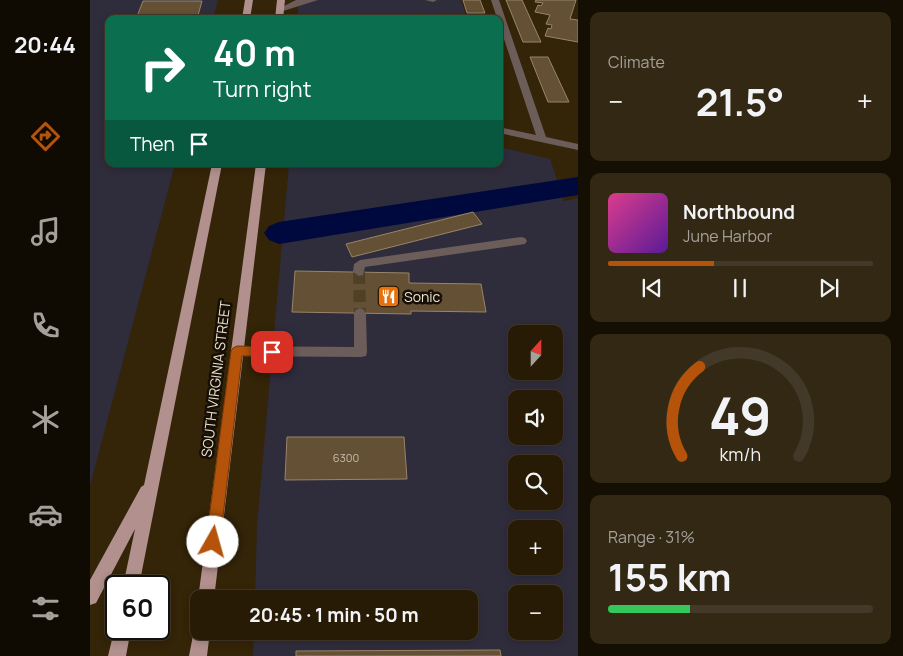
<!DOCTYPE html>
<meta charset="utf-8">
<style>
body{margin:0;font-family:Manrope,sans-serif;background:#332814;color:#f1f3f6;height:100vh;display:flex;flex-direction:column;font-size:19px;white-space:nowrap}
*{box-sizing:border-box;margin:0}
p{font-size:16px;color:#a4a19b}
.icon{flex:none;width:28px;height:28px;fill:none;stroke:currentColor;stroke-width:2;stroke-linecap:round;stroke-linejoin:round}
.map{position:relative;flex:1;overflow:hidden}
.details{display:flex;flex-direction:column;gap:12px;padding:12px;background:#150f03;width:325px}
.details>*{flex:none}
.top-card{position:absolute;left:15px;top:15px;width:398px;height:152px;border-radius:10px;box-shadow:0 2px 8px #0003,0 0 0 1px #433928;background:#0b6e4f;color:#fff;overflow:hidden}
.needle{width:32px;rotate:21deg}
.tools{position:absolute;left:418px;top:325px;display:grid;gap:10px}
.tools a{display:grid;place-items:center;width:55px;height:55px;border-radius:10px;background:#271b06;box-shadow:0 2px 8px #0003,0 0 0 1px #433928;font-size:25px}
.speed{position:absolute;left:15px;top:575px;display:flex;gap:10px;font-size:25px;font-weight:700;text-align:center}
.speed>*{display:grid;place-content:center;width:65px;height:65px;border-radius:50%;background:#271b06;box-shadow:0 2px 8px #0003,0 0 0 1px #433928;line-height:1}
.speed .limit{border:2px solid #111;border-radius:8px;background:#fff;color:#111}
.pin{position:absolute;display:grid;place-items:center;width:42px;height:42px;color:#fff;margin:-21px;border-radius:10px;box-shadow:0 2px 8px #0006}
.me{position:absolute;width:55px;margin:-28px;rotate:7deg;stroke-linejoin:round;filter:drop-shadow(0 0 4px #0008)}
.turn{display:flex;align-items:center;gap:18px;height:105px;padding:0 25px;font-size:22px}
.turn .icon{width:65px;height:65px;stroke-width:2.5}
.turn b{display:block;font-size:35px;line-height:42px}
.then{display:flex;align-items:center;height:48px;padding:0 25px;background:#0003;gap:10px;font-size:19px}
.big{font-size:38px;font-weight:700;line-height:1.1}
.details .widget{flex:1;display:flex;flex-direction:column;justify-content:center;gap:8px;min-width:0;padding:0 18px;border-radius:10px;background:#332814}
.details .dial{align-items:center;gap:0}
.dial svg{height:130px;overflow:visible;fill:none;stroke:#433928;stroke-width:7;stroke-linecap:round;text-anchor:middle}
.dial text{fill:#f1f3f6;stroke:none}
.song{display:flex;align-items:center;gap:15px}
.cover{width:60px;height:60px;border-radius:8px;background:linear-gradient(135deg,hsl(330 70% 55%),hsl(270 70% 35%))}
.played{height:5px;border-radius:2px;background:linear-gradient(90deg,#b45309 40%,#433928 40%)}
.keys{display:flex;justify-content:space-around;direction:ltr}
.heat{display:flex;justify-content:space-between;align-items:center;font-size:28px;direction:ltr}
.charge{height:8px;border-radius:4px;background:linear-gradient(90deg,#34c759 31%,#433928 0)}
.trip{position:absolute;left:100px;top:590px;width:288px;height:50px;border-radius:10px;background:#271b06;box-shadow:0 2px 8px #0003,0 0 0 1px #433928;font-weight:700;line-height:50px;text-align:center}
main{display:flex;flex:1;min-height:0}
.tab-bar{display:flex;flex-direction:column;width:90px;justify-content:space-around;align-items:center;background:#100b02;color:#a4a19b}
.tab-bar .icon{width:35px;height:35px}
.tab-bar .current{color:#b45309}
.tab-bar b{font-size:22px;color:#f1f3f6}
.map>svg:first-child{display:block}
.commercial{fill:#2f2c3c;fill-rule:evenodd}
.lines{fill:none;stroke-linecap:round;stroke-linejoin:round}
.canal{fill:#00093d;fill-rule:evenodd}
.building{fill:#635035;stroke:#998568}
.minor-tunnel{stroke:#504026;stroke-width:12;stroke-dasharray:12 6;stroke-linecap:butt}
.minor{fill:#6c5c5a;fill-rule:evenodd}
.major{fill:#b1908d;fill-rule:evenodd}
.route{fill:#b45309;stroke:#753606}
.labels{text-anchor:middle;stroke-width:5;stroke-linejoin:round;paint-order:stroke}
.number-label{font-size:11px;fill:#cabeab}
.poi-label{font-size:14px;fill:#ede2d2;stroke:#160f04;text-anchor:start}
.street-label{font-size:14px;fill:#ede2d2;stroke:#160f04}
</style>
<main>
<nav class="tab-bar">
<b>20:44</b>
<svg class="icon current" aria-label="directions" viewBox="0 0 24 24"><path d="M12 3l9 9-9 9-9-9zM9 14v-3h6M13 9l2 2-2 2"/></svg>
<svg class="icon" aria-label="music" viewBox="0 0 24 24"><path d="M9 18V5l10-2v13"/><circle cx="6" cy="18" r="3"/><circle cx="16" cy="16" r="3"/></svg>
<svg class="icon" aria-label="phone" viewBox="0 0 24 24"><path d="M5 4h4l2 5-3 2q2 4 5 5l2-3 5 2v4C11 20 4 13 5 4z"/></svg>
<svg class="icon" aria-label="climate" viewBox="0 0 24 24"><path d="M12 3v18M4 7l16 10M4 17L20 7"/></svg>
<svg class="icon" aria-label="car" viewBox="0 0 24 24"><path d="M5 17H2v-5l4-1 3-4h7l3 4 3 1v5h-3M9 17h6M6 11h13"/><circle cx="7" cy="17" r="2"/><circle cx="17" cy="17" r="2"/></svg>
<svg class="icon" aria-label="filters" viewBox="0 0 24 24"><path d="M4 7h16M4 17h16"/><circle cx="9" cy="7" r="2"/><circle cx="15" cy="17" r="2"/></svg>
</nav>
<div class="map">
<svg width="488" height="656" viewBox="0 0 488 656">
<rect width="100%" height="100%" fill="#342408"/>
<!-- commercial -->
<path class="commercial" d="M0 0H128L123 19H19V164H85L0 486Z
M209 0H371L377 19H207Z
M409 147 460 159 474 201 488 198V656H163L164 631H379V599H165L167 525 199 164H409ZM426 334H464V371H426ZM426 399H464V436H426ZM426 464H464V501H426ZM426 529H464V566H426ZM426 594H464V631H426Z"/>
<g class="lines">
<!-- canal -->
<path class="canal" d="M488 177V195L189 244 179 240 174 233 179 226 189 222Z"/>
</g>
<!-- building -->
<path class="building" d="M373 0H390L395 13H377Z
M416 0H432L451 42H433Z
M446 0H486L480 19 488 20V42L455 36 458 28 461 29 462 25 456 24 460 15 445 12 448 5 451 6 453 3 445 2Z
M53 1H112L107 19H46Z
M440 57H458L479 102H458Z
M383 212 392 224 262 257 256 244Z
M205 271 319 273V283L391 284 396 312 321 311V314L202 312Z
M197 437H314L317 479 195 480Z
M410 650 411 656H206V651Z"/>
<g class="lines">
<!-- minor-tunnel -->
<path class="minor-tunnel" d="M269 272 270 313"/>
<!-- minor -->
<path class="minor" d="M206 0H228L190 12 186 10Z
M335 0H347L343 2Z
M401 0H409L456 137 488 144V150L409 133V127L446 135Z
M431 237 435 238 437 241 435 244 275 267 273 275 269 276 263 272 264 264 270 260Z
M270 308 274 310 276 313 277 352 276 356 271 357 147 356 142 355 141 351 142 347 147 346 264 347V313L266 310Z"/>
<!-- major -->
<path class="major" d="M155 0H163L160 19H152Z
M187 0H195L193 19H185Z
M122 164H132L49 586H33L45 529 6 603 0 605V580L51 487 54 485Z
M166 164H176L124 599H109V602L108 599Z
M26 623V629H41L36 656H18Z
M109 623V631H120L117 656H99L105 625Z"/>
</g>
<!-- route -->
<path class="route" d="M147 346 182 347 186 348 188 352 186 355 182 356H152L130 542 128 547 123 549 118 547 116 542 141 351 143 348Z"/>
<!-- icons -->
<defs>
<symbol id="restaurant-square" viewBox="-11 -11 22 22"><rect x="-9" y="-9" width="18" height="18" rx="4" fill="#e8710a" stroke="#160f04"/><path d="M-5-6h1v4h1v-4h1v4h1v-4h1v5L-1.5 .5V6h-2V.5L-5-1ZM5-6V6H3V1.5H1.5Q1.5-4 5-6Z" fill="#fff"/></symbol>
</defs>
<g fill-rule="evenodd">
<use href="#restaurant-square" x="286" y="284" width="25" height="25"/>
</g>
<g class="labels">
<!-- number labels -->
<g class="number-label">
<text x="256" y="462">6300</text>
</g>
<!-- poi labels -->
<g class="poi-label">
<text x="314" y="302">Sonic</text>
</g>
<!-- street labels -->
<g class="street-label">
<text transform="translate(126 379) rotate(-83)" y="5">SOUTH VIRGINIA STREET</text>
</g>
</g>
</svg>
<div class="tools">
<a><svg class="needle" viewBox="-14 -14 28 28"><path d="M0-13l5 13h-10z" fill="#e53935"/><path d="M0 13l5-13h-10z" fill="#a4a19b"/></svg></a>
<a><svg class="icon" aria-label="sound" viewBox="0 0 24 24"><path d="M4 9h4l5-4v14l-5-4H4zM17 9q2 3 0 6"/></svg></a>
<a><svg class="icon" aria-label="search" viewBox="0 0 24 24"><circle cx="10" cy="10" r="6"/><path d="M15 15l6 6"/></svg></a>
<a>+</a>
<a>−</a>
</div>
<div class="speed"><div class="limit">60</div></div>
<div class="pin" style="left:182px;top:352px;background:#d93025"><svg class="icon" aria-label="arrive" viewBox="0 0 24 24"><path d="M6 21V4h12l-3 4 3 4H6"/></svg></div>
<svg class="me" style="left:123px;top:542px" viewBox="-20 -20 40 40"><circle r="19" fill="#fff"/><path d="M0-13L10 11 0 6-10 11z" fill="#b45309"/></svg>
<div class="trip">20:45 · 1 min · 50 m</div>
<div class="top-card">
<div class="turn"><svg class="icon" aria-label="right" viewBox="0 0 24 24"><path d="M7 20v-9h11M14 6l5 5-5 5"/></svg><div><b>40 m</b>Turn right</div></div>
<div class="then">Then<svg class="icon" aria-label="arrive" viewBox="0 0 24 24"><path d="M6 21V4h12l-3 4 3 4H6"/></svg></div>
</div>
</div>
<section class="details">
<div class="widget"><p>Climate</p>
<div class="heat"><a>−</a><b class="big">21.5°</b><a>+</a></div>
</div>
<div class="widget">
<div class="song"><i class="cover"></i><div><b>Northbound</b><p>June Harbor</p></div></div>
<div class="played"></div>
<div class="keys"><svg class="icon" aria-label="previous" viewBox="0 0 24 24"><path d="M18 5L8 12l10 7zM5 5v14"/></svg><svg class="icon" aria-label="pause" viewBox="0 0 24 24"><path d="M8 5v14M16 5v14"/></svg><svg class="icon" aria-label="next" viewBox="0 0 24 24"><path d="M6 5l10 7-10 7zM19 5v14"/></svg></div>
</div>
<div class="widget dial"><svg viewBox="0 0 100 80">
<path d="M14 69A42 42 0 1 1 86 69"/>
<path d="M14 69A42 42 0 0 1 25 14" stroke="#b45309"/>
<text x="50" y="56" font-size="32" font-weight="700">49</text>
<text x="50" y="72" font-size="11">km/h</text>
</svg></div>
<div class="widget"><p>Range · 31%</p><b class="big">155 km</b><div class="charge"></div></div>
</section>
</main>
